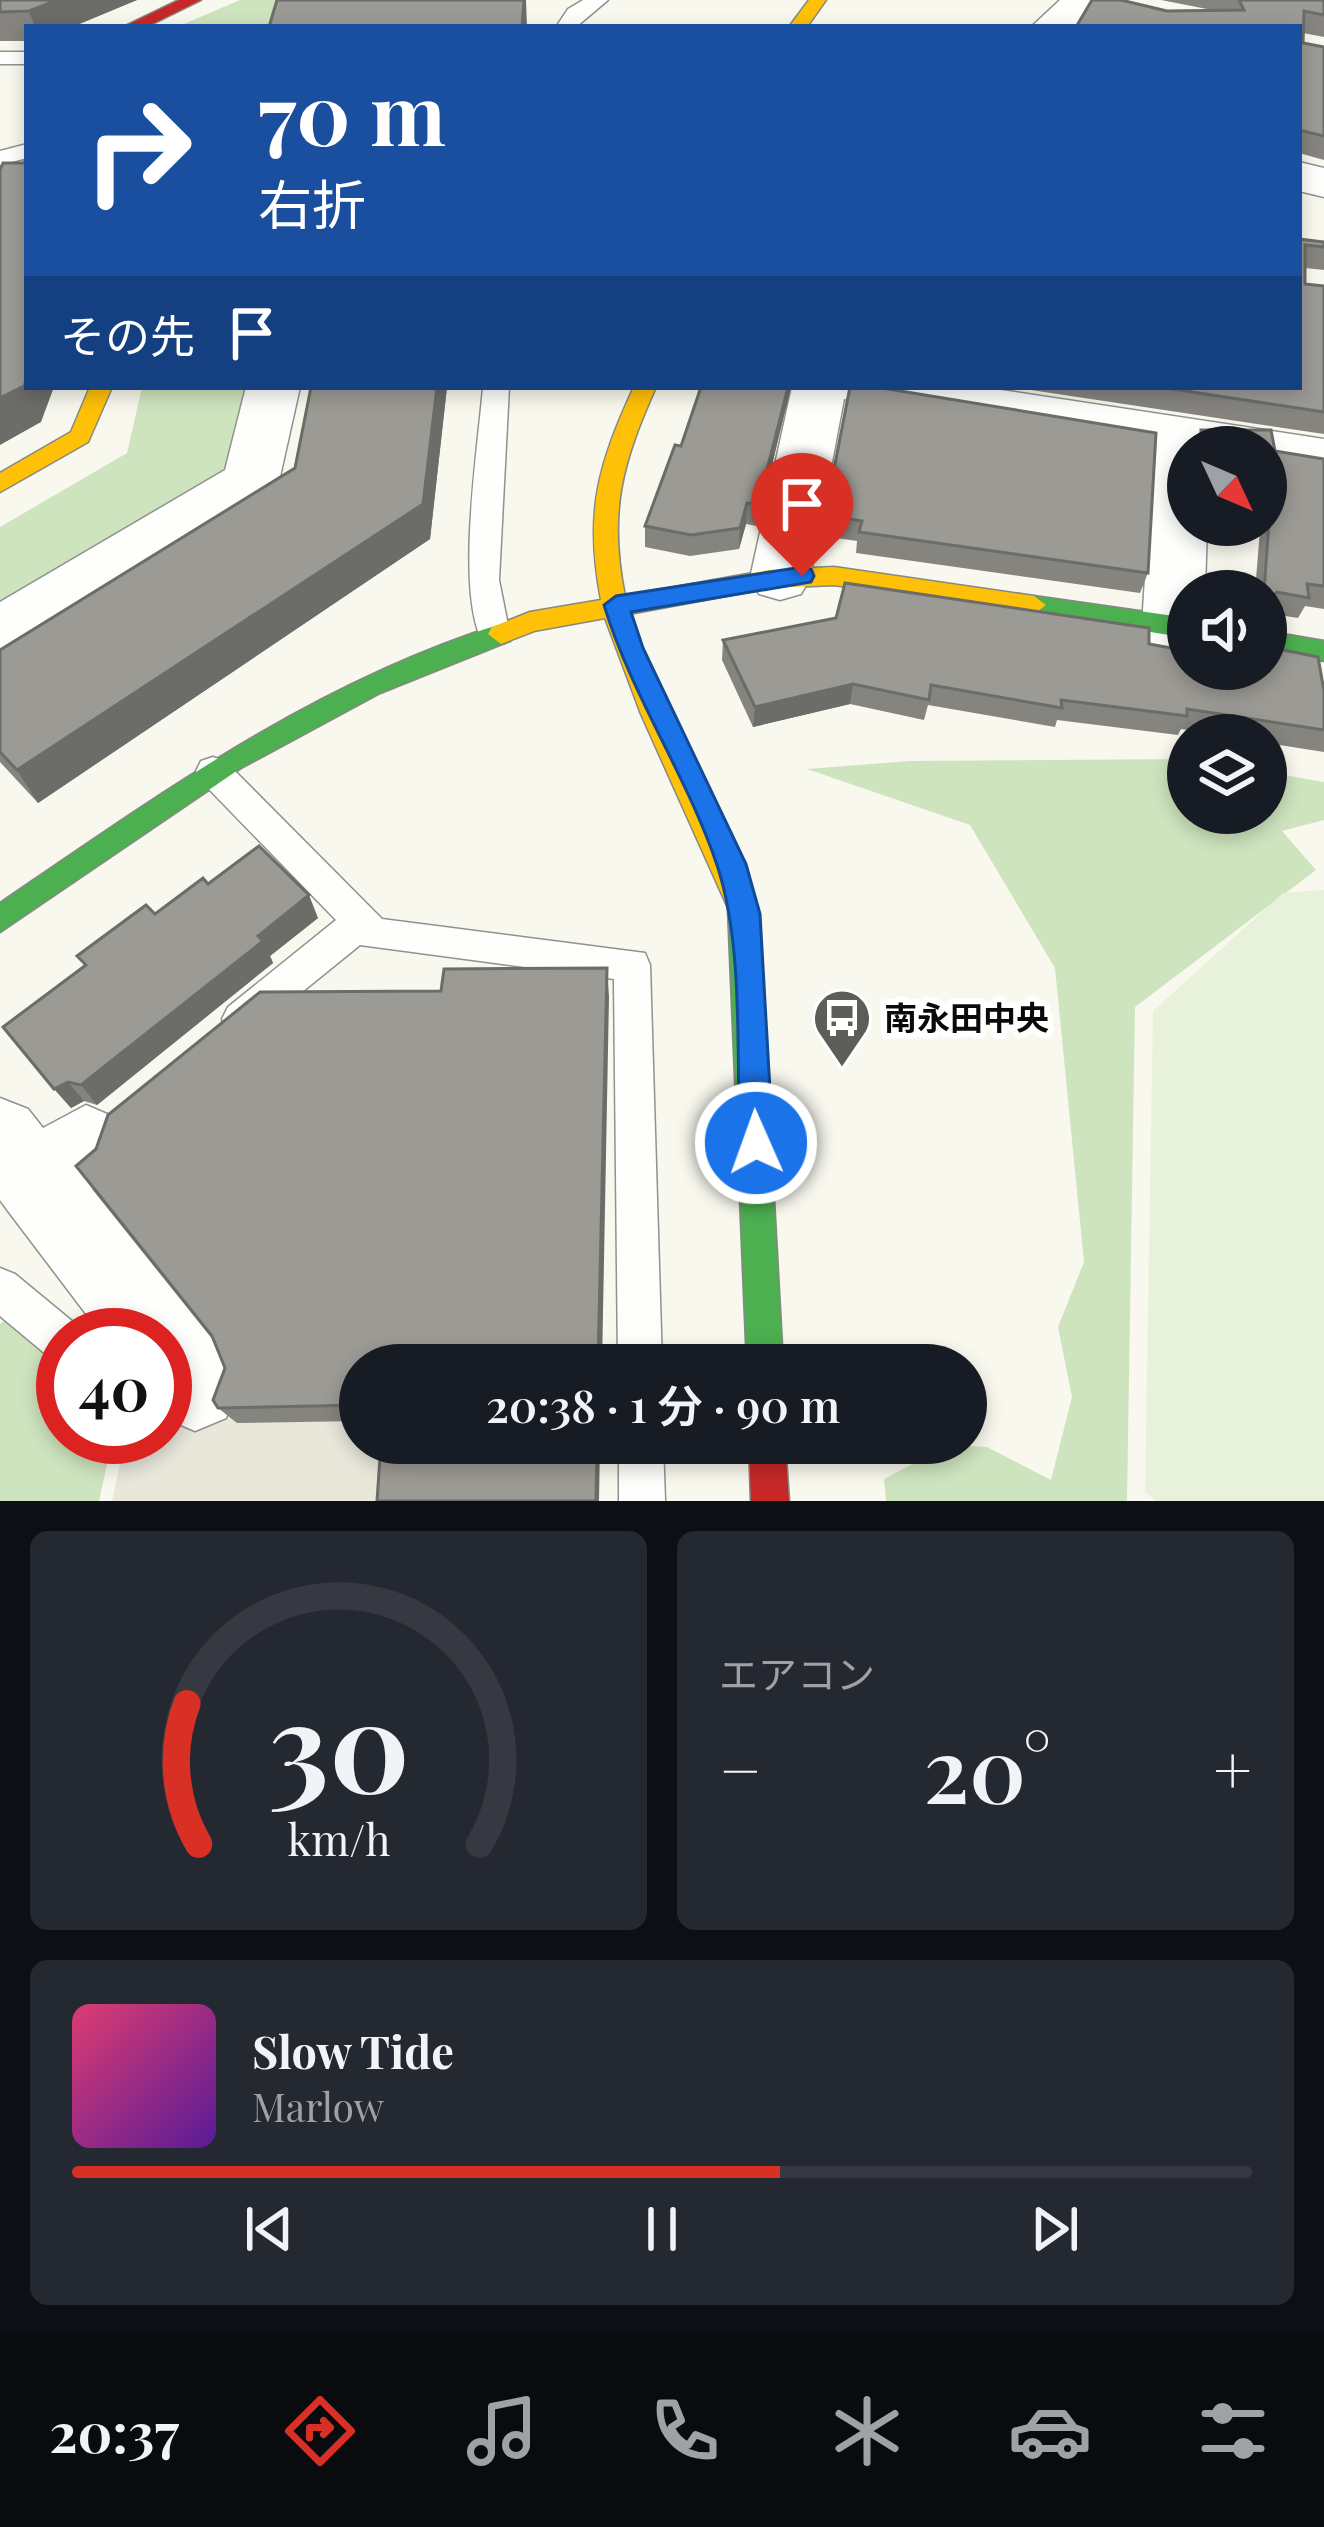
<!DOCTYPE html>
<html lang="ja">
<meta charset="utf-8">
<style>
body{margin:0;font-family:"Playfair Display","Noto Sans JP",serif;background:#242831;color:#f1f3f6;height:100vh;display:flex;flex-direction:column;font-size:45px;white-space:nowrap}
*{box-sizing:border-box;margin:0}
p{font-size:39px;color:#9ea1a6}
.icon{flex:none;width:66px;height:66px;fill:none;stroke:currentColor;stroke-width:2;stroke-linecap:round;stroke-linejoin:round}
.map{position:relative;height:1501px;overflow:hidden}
.side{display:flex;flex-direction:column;gap:30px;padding:30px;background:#0d0f14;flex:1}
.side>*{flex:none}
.top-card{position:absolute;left:24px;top:24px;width:1278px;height:366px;border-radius:0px;box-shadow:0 6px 18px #0003;background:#1a4fa0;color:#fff;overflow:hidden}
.needle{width:78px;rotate:134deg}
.controls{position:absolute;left:1167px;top:426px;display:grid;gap:24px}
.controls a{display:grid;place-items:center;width:120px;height:120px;border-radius:50%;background:#171b24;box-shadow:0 6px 18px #0003;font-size:60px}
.speed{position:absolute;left:36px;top:1308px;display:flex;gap:24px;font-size:60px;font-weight:700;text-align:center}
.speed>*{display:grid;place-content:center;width:156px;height:156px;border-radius:50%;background:#171b24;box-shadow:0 6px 18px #0003;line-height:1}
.speed .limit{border:18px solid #d22;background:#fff;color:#111}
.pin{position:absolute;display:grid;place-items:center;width:102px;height:102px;color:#fff;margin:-123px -51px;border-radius:50% 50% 50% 0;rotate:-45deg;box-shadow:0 0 12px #0007}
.pin .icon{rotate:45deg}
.me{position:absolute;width:132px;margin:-66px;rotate:358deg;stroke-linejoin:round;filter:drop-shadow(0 0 9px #0008)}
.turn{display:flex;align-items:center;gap:42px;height:252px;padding:0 36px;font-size:54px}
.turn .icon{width:156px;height:156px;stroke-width:2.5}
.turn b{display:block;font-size:84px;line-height:102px}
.then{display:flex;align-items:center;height:114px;padding:0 36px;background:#0003;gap:24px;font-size:45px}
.big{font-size:90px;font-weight:600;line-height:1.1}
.side .tile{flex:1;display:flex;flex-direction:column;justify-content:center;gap:18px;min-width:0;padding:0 42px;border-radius:18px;background:#242831}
.side .dial{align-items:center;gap:0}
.dial svg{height:312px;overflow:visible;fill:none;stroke:#363941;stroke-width:7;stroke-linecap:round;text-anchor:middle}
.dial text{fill:#f1f3f6;stroke:none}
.song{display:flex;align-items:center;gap:36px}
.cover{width:144px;height:144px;border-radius:18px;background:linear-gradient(135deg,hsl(340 70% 55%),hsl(270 70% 35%))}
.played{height:12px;border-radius:6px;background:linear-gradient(90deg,#d93025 60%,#363941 60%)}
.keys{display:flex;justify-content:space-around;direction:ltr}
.heat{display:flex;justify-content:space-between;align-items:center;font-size:66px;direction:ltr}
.side .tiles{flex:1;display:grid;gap:30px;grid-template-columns:1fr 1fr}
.tile:last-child{grid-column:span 2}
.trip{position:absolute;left:339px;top:1344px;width:648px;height:120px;border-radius:60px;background:#171b24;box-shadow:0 6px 18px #0003;font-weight:600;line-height:120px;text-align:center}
.tabs{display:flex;height:192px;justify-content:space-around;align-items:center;background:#090b0e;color:#9ea1a6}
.tabs .icon{width:84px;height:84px}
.tabs .selected{color:#d93025}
.tabs b{font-size:54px;color:#f1f3f6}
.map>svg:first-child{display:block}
.forest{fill:#cee4be}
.pitch{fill:#e8f1d9}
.plaza{fill:#e8e7da}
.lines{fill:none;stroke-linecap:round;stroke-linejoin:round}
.lane-casing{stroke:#91918d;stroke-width:3}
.street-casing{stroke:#91918d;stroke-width:3}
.fast-casing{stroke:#888883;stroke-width:3}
.slow-casing{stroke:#888883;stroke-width:3}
.jam-casing{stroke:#888883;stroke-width:3}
.lane{fill:#fefefc;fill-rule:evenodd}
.street{fill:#fefefc;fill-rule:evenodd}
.fast{fill:#4caf50;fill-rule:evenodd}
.slow{fill:#ffc107;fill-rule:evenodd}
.jam{fill:#c62828;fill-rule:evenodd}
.wall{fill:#85847f}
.shaded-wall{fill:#6c6c68}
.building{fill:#9b9a94;stroke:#6c6c68;stroke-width:3}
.route{fill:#1a73e8;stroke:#114b97;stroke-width:3}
.labels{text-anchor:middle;stroke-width:12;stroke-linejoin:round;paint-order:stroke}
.poi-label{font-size:33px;font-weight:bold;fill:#0a0a0a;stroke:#fff;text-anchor:start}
</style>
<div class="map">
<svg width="1324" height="1501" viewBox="0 0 1324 1501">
<rect width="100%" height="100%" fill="#f8f8ee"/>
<!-- forest -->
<path class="forest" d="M240 0H329L271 27H177Z
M142 387H255L234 480 0 619V527L127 453Z
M1187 759 1188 813H1266V772L1324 782V820L1282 831 1316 870 1135 1007 1127 1501H886L884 1479 948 1445 987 1447 1051 1480 1072 1397 1058 1327 1084 1262 1055 968 970 825 807 769 910 761Z
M8 1317 63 1365V1437H113L99 1501H0V1324Z"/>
<!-- pitch -->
<path class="pitch" d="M1324 890V1501H1156L1145 1492 1153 1011 1283 893Z"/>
<!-- plaza -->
<path class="plaza" d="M205 1379 360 1421V1443H394L390 1501H112L122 1454 141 1437H165V1416Z"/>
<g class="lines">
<defs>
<path id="lane" d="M583 0H608L576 27H556L568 9Z
M0 52H27V64H0Z
M27 144V158L0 165V151Z
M483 387H509L499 580 510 635 505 643H483C455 591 478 449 483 387Z
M213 757 225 761 382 919 645 953 650 965 662 1365H618L614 979 360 945 254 1031 241 1036 228 1031 222 1019 228 1007 336 920 201 781 196 771 201 761Z
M0 1268 15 1274 78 1326 82 1335H63V1362L48 1356 0 1316Z
M619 1443H663L665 1501H619Z"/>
<path id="street" d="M1060 0H1105L1077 27H1031Z
M1299 162 1324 168V197L1299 191Z
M246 387H300L279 481 271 495 22 648 0 655V602L225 470Z
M792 387H981L1324 439V477L1266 468V447H1188V525H1207L1205 591H1188V645L1173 649 1151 643 1142 626 1153 450 844 399 810 578 801 594 780 600 759 594 750 578Z
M0 1098 28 1109 43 1128 86 1105 114 1117 126 1144 114 1171 92 1189 226 1356 239 1387 226 1418 195 1431 165 1418V1335H102L8 1211 0 1200Z"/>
<path id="fast" d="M1034 596 1188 618V638L1025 612 1022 605Z
M501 624 510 627 514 634 510 641 380 693 241 768 0 932V903C160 794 314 683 501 624Z
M1266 631 1324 641V661L1266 651Z
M743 895 753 899 758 908 783 1365H747L728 908 733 899Z"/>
<path id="slow" d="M809 0H826L807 27H789Z
M90 387H112L88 442 0 492V473L71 432Z
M634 387H656C622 463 608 512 625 596L769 570 834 567 1034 596 1046 605 1034 614 834 585 769 588 629 614 667 714 758 908 753 917 743 921 733 917 728 908 641 714 605 618 534 631 501 644 488 634 492 627 530 612 601 600C584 513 598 465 634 387Z"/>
<path id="jam" d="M179 0H201L146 27H123Z
M749 1443H785L789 1501H751Z"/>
</defs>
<!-- lane casing -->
<use href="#lane" class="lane-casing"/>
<!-- street casing -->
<use href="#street" class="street-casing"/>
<!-- fast casing -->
<use href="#fast" class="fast-casing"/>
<!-- slow casing -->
<use href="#slow" class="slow-casing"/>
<!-- jam casing -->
<use href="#jam" class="jam-casing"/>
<!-- lane -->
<use href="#lane" class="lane"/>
<!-- street -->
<use href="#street" class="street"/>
<!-- fast -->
<use href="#fast" class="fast"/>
<!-- slow -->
<use href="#slow" class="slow"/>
<!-- jam -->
<use href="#jam" class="jam"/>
</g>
<!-- wall -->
<path class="wall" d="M0 0H137L72 27H27V41H0Z
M1161 0H1324V37L1303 33V43L1324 47V160L1299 153V27L1167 11 1212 10Z
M1299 239 1324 242V270L1305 268V284L1324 286V434L1011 387H1299Z
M311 387H447L430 539 38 803 0 762V650L295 468Z
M791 387 757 526 746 524 739 549 690 556 645 547V526L681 446Z
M850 387 1148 573 1140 593 856 553 857 541 823 536Z
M1201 430H1271L1275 451 1324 459V609L1305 606 1298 618 1272 614 1273 648 1318 657 1324 691V752L1266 743V735H1217L1181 729 1178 735 1057 720 1055 727 928 705 924 720 850 704 753 727 722 660 723 640 836 618 845 583 1149 628V644L1188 651V669H1266V591H1255L1260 530 1227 525H1266V447H1194Z
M208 884 318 918 270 956 273 963 97 1105 84 1101 71 1108 3 1027 85 966 77 956Z
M441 991 609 997 360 1365V1421L237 1423 218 1408Z"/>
<!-- shaded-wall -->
<path class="shaded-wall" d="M57 0H137L72 27H35L29 11Z
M524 0H526L527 27H522Z
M27 378V387H54L41 422 0 445V398Z
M437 387H447L430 539 38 803 17 770Z
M788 387H791L757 526 758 505Z
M747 503 746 524 739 549 740 528Z
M853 684 850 704 753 727 755 707Z
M309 895 318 918 270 956 273 963 97 1105 81 1085 258 936Z
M607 968 609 997 602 1365H598Z
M68 1082 84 1101 71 1108 54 1089Z
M597 1443H600L599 1501H596Z"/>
<!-- building -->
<path class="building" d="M0 0H57L29 11 0 12Z
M277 0H524L522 27H269Z
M1092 0H1121L1167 11 1244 10 1239 0H1324V15L1304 11 1303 43 1324 47V136L1299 130V27H1076Z
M27 156V378L24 386 0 398V170L3 163H24Z
M1299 239 1324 242V247L1305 245V284L1324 286V412L1159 387H1299Z
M311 387H437L423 504 17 770 0 752V650L295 468Z
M701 387H788L758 505 747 503 740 528 691 535 645 526 675 445 681 446Z
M850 387H876L1156 433 1148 573 859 532 862 521 825 515Z
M1201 430H1271L1275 451 1324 459V586L1307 584 1309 598 1277 592 1272 597 1273 648 1318 657 1324 691V730L1187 709V716L1061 700 1062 708 931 685 929 700 853 684 755 707 723 640 836 618 845 583 1149 628V644L1188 651V669H1266V591H1264L1270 509H1266V447H1201Z
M259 846 309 895 258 936 263 941 81 1085 68 1082 54 1089 3 1027 86 965 77 956 146 905 155 914 203 878 208 884Z
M607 968 598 1365H360V1405L218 1408 213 1400 225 1368 212 1336 76 1166 96 1149 108 1115 260 992 441 991 444 969Z
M381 1443H597L596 1501H377Z"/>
<!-- route -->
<path class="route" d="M802 567 811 569 814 576 811 582 631 612 643 648 746 864 760 914 773 1143 768 1154 756 1159 745 1154 740 1143C736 1056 744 950 718 868 688 777 632 697 604 605L616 596Z"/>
<!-- icons -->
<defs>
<symbol id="bus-pin" viewBox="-11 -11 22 30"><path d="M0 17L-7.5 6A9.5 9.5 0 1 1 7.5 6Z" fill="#5d5d5a" stroke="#fff"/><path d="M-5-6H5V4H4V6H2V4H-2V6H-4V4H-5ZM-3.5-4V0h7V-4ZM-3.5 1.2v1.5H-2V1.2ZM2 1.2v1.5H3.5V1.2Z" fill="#fff"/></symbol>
</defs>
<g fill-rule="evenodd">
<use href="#bus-pin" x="809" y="985" width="66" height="90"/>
</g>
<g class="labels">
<!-- poi labels -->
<g class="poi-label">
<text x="884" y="1030">南永田中央</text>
</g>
</g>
</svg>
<div class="controls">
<a><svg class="needle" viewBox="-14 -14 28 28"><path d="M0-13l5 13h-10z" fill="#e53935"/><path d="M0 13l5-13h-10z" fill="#9ea1a6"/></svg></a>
<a><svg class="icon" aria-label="sound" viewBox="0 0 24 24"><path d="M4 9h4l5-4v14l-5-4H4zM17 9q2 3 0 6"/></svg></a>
<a><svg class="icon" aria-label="layers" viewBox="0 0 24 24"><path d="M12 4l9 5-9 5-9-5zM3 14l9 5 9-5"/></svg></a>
</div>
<div class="speed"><div class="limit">40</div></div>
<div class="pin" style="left:802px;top:576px;background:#d93025"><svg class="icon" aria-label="arrive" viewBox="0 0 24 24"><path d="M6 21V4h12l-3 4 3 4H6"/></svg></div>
<svg class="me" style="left:756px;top:1143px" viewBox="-20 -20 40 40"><circle r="17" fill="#1a73e8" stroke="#fff" stroke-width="3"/><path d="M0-11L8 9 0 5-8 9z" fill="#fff"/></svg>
<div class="trip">20:38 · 1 分 · 90 m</div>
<div class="top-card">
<div class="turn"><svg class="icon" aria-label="right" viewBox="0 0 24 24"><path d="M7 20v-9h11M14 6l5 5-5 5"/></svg><div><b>70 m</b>右折</div></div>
<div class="then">その先<svg class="icon" aria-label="arrive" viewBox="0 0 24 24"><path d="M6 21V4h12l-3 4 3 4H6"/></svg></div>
</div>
</div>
<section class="side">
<div class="tiles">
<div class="tile dial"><svg viewBox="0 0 100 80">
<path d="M14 69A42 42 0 1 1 86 69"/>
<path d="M14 69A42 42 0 0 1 11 33" stroke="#d93025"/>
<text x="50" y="56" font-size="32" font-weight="700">30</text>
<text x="50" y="72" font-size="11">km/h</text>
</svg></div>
<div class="tile"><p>エアコン</p>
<div class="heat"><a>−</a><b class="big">20°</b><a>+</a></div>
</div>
<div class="tile">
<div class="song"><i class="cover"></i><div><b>Slow Tide</b><p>Marlow</p></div></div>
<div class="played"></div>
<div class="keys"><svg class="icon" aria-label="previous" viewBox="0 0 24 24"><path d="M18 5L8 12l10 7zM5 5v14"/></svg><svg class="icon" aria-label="pause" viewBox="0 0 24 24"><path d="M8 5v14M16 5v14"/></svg><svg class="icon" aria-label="next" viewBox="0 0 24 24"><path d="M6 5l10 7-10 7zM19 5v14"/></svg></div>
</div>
</div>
</section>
<nav class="tabs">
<b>20:37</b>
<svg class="icon selected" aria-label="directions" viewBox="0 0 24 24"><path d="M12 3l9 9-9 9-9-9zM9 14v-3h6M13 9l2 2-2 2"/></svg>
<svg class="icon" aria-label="music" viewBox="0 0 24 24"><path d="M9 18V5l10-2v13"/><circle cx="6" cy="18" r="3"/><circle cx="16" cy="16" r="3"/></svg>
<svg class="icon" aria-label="phone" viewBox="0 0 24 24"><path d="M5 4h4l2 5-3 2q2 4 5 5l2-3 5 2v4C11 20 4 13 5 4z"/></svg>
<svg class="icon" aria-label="climate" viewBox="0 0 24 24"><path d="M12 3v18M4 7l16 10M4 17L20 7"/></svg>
<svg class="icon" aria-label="car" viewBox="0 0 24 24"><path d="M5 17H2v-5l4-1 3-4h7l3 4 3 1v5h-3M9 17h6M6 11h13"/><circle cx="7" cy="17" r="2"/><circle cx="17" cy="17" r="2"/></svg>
<svg class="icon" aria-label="filters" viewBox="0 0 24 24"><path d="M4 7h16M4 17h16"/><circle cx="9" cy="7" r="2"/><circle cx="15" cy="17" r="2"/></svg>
</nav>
